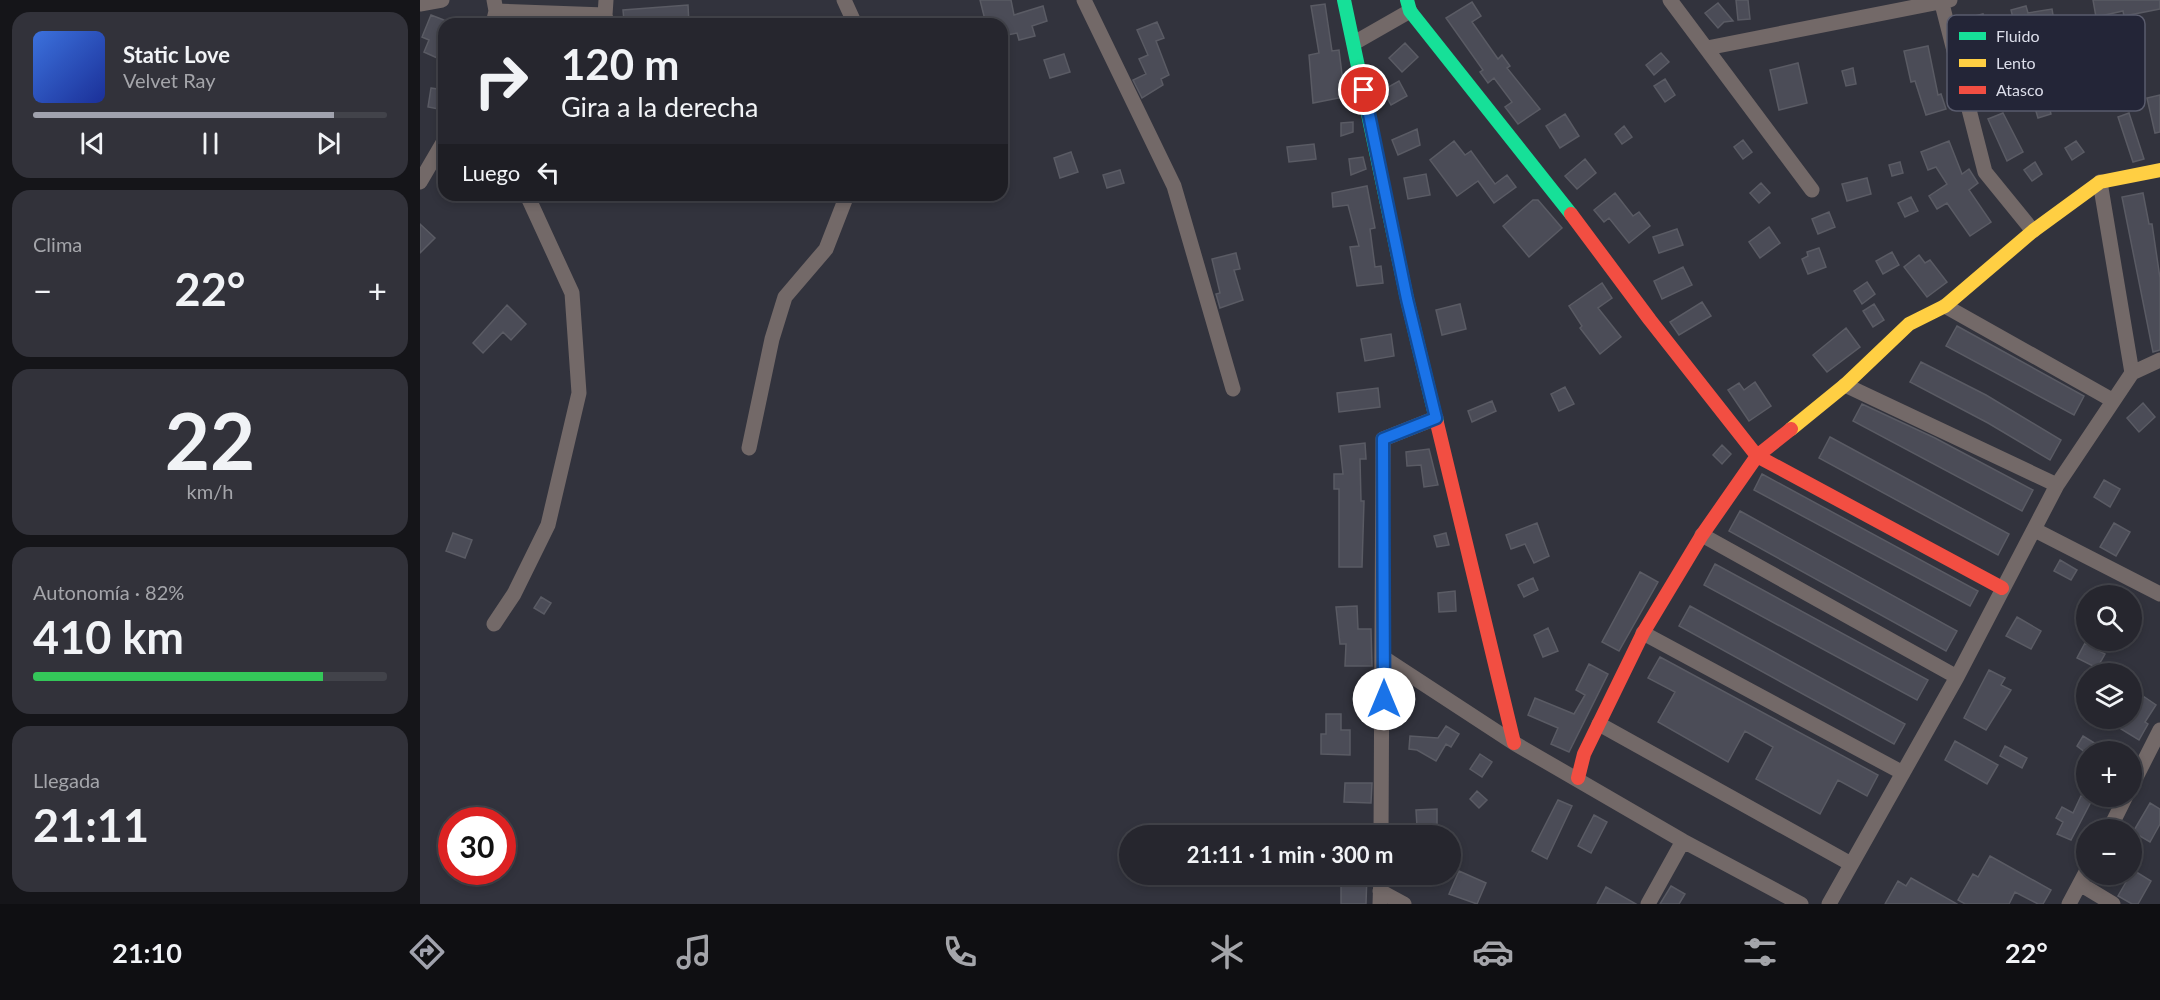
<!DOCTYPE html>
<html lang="es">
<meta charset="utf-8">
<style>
body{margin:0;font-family:Lato,sans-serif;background:#32323a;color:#f1f3f6;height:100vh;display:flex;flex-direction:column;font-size:22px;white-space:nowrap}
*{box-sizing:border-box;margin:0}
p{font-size:20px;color:#a4a5aa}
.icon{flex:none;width:33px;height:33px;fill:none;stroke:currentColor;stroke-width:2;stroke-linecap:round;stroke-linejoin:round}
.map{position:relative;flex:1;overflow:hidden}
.sheet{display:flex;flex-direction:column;gap:12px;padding:12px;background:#151519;width:420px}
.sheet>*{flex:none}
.banner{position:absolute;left:18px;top:18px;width:570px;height:183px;border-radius:18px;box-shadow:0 3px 9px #0003,0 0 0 2px #42434a;background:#26262e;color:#f1f3f6;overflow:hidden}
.tools{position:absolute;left:1656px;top:585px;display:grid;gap:12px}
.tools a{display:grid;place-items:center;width:66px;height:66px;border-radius:50%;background:#26262e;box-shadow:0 3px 9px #0003,0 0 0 2px #42434a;font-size:30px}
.speed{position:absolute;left:18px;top:807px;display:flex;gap:12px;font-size:30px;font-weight:700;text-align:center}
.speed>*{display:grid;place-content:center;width:78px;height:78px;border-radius:50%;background:#26262e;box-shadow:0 3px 9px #0003,0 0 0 2px #42434a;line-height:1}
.speed .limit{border:9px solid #d22;background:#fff;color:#111}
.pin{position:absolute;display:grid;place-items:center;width:51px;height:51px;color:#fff;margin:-26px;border:3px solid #fff;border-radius:50%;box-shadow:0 2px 6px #0007}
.me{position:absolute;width:66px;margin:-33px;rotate:0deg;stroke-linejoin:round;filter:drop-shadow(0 0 4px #0008)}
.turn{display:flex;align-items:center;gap:21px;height:126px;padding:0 24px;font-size:27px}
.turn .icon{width:78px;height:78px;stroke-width:2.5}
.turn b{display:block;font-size:42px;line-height:51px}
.then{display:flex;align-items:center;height:57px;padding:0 24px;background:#0003;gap:12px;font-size:22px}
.big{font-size:45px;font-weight:700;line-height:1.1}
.sheet .card{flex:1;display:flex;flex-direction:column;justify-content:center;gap:9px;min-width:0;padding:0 21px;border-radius:18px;background:#32323a}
.sheet .dial{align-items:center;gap:0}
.dial b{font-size:78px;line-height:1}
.song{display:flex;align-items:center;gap:18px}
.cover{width:72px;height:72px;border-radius:9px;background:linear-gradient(135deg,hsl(220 70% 55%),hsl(230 70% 35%))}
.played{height:6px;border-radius:3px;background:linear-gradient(90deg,#a0a2ad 85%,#42434a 85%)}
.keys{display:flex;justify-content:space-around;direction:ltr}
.heat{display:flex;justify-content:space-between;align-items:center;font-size:33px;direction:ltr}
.charge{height:9px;border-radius:4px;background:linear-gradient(90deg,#34c759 82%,#42434a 0)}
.trip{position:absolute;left:699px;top:825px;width:342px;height:60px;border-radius:30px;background:#26262e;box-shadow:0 3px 9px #0003,0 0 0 2px #42434a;font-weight:700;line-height:60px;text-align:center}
.tabs{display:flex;height:96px;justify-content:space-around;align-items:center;background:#0f0f12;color:#a4a5aa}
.tabs .icon{width:42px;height:42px}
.tabs .current{color:#a0a2ad}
.tabs b{font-size:27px;color:#f1f3f6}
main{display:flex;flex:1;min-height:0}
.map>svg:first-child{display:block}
.building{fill:#4b4c57;stroke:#5a5b64;stroke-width:1.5}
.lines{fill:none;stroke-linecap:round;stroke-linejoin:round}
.street{stroke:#736968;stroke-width:15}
.fast{stroke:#16e098;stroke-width:14}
.slow{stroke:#ffcf43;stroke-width:14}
.jam{stroke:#f24e42;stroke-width:14}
.route-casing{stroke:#114b97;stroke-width:15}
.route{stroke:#1a73e8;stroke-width:10}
.key{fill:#232537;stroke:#5a5c6d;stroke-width:1.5}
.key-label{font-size:16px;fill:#dcdeea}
</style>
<main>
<section class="sheet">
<div class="card">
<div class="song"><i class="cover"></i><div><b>Static Love</b><p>Velvet Ray</p></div></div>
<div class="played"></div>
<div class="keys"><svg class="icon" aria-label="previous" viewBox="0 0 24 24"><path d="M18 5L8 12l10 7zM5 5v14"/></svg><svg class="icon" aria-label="pause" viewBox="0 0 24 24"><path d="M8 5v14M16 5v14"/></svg><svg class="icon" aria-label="next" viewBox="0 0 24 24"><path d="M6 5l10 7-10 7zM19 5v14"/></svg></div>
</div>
<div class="card"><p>Clima</p>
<div class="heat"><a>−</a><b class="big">22°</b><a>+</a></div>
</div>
<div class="card dial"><b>22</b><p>km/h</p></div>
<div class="card"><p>Autonomía · 82%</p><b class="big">410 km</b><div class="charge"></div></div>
<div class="card"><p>Llegada</p><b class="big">21:11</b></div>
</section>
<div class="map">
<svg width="1740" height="904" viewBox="0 0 1740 904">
<rect width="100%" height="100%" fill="#32333d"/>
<!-- building -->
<path class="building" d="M560 0H591L594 15 623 6 627 21 612 26 615 36 599 40 597 33 582 36V24H566Z
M1316 0H1328L1330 19 1318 20Z
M1673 0H1740V9L1704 16 1703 11 1676 17Z
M1052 2 1061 16 1052 22 1078 59 1082 55 1090 66 1087 68 1120 109 1098 124 1085 107 1092 102 1074 78 1068 83 1060 72 1063 70 1026 18Z
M1298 3 1313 21 1304 22 1298 28 1285 13Z
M905 4 912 51 919 50 923 82H926L929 96 893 103 889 55 899 53 891 6Z
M268 5 269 24H252V18L204 21 203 10Z
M1606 6 1608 13 1632 9 1635 27 1613 31 1615 38 1599 42 1591 10Z
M1563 14 1573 62 1554 66 1550 45 1557 44 1551 17Z
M11 15 24 20V61L4 52 9 40 2 37Z
M737 22 744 38 736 41 749 75 741 79 743 85 722 98 713 80 726 74 719 59 728 55 717 30Z
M985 43 998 57 982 72 969 58Z
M1508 46 1518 95 1521 94 1526 109 1506 115 1495 81 1491 82 1484 51Z
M1241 53 1249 62 1234 75 1226 65Z
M644 54 650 72 630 78 624 60Z
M1378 63 1387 103 1359 110 1350 70Z
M1433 68 1436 84 1426 86 1422 71Z
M1619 68 1631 114 1618 118 1604 71Z
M1245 79 1255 95 1245 102 1234 86Z
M979 81 987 96 971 105 963 90Z
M11 88 24 90V110L8 107Z
M1740 95V132L1735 133 1727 98Z
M1583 113 1603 152 1587 161 1568 119Z
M1709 113 1724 159 1713 162 1698 117Z
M1145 114 1159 136 1140 148 1126 126Z
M933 122V132L921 136V123Z
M1204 126 1212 137 1202 144 1195 134Z
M997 129 1000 145 978 155 972 140Z
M1323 140 1332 152 1323 159 1314 147Z
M1034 141 1045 155 1051 151 1075 184 1087 175 1096 187 1074 203 1058 181 1037 196 1010 160Z
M1529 141 1542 174 1549 169 1558 183 1549 190 1571 222 1550 236 1527 203 1517 209 1509 196 1527 184 1516 167 1508 170 1501 152Z
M1656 141 1664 152 1652 160 1645 148Z
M894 144 896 159 869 162 867 147Z
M651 152 658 172 640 178 634 158Z
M943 157 946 169 931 175 929 159Z
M1165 159 1176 173 1157 189 1145 176Z
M1480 162 1483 173 1472 176 1469 165Z
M1615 162 1622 174 1612 181 1604 170Z
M700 170 704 183 687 188 683 175Z
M1006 174 1010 195 988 199 984 178Z
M1447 178 1451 194 1427 201 1422 184Z
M1341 183 1350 193 1339 203 1330 193Z
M947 186 955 228 950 229 955 267 961 266 963 283 937 286 930 247 939 246 928 205 913 207 912 193Z
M1195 193 1213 216 1219 212 1230 226 1209 243 1189 218 1184 222 1174 210Z
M1723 193 1729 224H1732L1740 278V350L1733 352 1702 197Z
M1491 197 1498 211 1485 217 1478 203Z
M1113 200H1118L1142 228 1109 257 1083 226Z
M1409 212 1415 227 1398 234 1392 219Z
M0 224 15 238 0 253Z
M1349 227 1360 243 1340 258 1329 242Z
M1257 229 1263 245 1239 253 1233 237Z
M1399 248 1406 267 1388 274 1382 259 1388 256 1387 252Z
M1472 252 1479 265 1463 274 1456 261Z
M816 253 820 269 814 270 823 300 800 308 796 294 800 293 792 259Z
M1499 255 1505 263 1510 260 1527 282 1507 297 1484 267Z
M1263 267 1272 285 1242 299 1234 281Z
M1447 282 1455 294 1442 304 1434 291Z
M1182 283 1192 298 1178 308 1201 337 1180 354 1160 328 1162 326 1149 306Z
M1282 302 1291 316 1259 335 1250 322Z
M1040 304 1046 329 1022 335 1016 310Z
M1454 304 1464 320 1453 327 1443 311Z
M87 305 106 324 91 340 83 332 63 353 53 343Z
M1537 326 1664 396 1654 415 1526 346Z
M1426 328 1440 347 1407 372 1393 355Z
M971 334 974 356 945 361 941 339Z
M1501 362 1566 395 1641 440 1630 460 1568 423 1490 382Z
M1335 382 1351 406 1329 421 1308 390 1319 383 1324 390Z
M1145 387 1154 404 1139 411 1131 394Z
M958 388 960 407 919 412 917 393Z
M1072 401 1076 411 1052 422 1048 411Z
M1723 403 1735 417 1719 432 1707 418Z
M1442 404 1515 438 1613 490 1602 511 1433 421Z
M1410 437 1589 534 1578 555 1399 458Z
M945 443 946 459H940L941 501H944L942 567H919V489H914V474H923L920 446Z
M1302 445 1311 454 1302 464 1293 455Z
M1009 449 1018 485 1004 487 1001 465 987 466 986 452Z
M1342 474 1558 591 1550 606 1334 490Z
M1684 480 1700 489 1690 507 1674 497Z
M1320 511 1537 631 1526 651 1309 531Z
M1117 523 1129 556 1114 563 1105 544 1091 549 1086 535Z
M1694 523 1710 532 1696 556 1680 547Z
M33 533 52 540 45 558 26 551Z
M1026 533 1029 545 1017 547 1014 536Z
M1640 560 1657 570 1651 580 1634 571Z
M1295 564 1508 680 1497 700 1284 585Z
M1220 572 1238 582 1199 651 1182 642Z
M1113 578 1118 590 1104 597 1098 585Z
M1035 591 1036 611 1019 612 1018 593Z
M121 597 131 603 124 614 114 608Z
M937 606 938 629H951L952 666H925L926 644H920L916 607Z
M1270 606 1485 724 1474 744 1259 626Z
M1597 617 1621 631 1611 649 1586 636Z
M1128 628 1138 651 1123 657 1114 635Z
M1665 643 1685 654 1677 668 1657 658Z
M1240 657 1458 775 1447 796 1418 780 1400 814 1336 779 1353 747 1325 731 1308 762 1238 722 1255 692 1228 678Z
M1169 664 1188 674 1149 752 1131 744 1138 728 1108 715 1115 698 1154 714 1165 695 1156 690Z
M1569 670 1585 678 1581 685 1591 690 1566 730 1544 718Z
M938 687 950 688 949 702 936 701Z
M1723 696 1736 705 1725 722 1728 724 1719 740 1683 718H1712Z
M906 714H921V730H930V755L901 754V734H906Z
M1026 726 1039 734 1031 747 1026 744 1016 761 997 750 989 749 990 736 1018 738Z
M1663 736 1676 744 1671 752 1666 753 1657 746Z
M1535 741 1578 765 1567 784 1525 760Z
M1585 746 1607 758 1602 768 1580 756Z
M1060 754 1072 762 1062 777 1050 769Z
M925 783H952L951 803 924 802Z
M1057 791 1067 800 1059 808 1050 799Z
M1661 796H1674L1651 840 1637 834 1643 822 1636 818 1642 807 1653 813Z
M1138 800 1152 806 1127 859 1112 851Z
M1730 803 1740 809V824L1730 842 1713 832Z
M1017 809V827H997L996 810Z
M1174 815 1187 822 1171 853 1158 846Z
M1570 856 1631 890 1623 904H1618L1595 892 1589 904H1545L1538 900 1553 874 1558 877Z
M1713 870 1731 881 1718 904H1712L1698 896Z
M1039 871 1066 883 1057 904 1029 894Z
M921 874H947L946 904H921Z
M1491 878 1537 904H1465L1478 881 1486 886Z
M1251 886 1265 894 1259 904H1240Z
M1186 887 1216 904H1177Z"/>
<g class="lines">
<!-- street -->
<path class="street" d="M424 0 435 24
M664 0 754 186 813 389
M1250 0 1392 190
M1521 0 1565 172 1613 231
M0 4 22 0
M76 11 185 15 187 24
M185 15 186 0
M73 24 76 11 74 0
M934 43 990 11
M1287 48 1530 0
M0 182 24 141
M1680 182 1712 373
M1525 306 1692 400
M1425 385 1637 485
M329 448 352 339 365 297 406 249 427 195
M1615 530 1740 594
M1282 535 1537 677
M74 624 94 594 128 525 159 393 152 293 107 195
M1223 633 1483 773
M964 658 1094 743 1263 841 1381 904
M1179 724 1431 864
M1712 785 1740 730
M1689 830 1706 796
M961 836 963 439 1016 418
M1660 884 1693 904
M960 891 984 904
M960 904 961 874
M1228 904 1263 841
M1409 904 1537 677 1637 485 1712 373 1740 360
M1649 904 1666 872"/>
<!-- fast -->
<path class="fast" d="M924 0 987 299 1017 423
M987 0 990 11 1151 214"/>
<!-- slow -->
<path class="slow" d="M1371 429 1425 385 1489 324 1525 306 1613 231 1680 182 1740 170"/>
<!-- jam -->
<path class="jam" d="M1151 214 1230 320 1337 456 1582 588
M1017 423 1094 743
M1158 778 1164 754 1223 633 1282 535 1337 456 1371 429"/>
</g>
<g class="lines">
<defs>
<path id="route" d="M944 90 987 299 1016 418 963 439 964 699"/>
</defs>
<!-- route casing -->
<use href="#route" class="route-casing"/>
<!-- route -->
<use href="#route" class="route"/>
</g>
<!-- legend -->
<rect x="1527" y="15" width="198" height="96" rx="9" class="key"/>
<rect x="1539" y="32" width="27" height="8" fill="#16e098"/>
<rect x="1539" y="59" width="27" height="8" fill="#ffcf43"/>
<rect x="1539" y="86" width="27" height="8" fill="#f24e42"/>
<g class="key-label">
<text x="1576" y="42">Fluido</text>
<text x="1576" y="69">Lento</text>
<text x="1576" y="96">Atasco</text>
</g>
</svg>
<div class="tools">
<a><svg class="icon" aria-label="search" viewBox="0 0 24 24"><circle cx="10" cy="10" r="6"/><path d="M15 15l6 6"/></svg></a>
<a><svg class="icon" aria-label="layers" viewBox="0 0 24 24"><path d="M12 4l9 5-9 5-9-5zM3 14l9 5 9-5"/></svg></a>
<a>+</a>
<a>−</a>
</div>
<div class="speed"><div class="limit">30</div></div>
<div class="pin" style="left:944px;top:90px;background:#d93025"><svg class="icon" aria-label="arrive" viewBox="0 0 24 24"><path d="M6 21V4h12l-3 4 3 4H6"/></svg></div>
<svg class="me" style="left:964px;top:699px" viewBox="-20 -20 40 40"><circle r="19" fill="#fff"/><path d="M0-13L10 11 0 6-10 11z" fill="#1a73e8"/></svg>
<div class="trip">21:11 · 1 min · 300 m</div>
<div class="banner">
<div class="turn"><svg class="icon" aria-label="right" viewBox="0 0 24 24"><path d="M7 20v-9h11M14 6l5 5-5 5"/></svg><div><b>120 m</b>Gira a la derecha</div></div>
<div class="then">Luego<svg class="icon" aria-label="left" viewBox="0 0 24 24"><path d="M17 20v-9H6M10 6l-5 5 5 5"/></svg></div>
</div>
</div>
</main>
<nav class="tabs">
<b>21:10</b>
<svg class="icon current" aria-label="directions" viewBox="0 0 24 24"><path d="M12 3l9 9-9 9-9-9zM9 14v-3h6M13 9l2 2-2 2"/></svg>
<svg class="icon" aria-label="music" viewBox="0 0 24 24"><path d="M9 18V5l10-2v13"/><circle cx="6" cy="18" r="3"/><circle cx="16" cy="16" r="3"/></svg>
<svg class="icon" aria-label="phone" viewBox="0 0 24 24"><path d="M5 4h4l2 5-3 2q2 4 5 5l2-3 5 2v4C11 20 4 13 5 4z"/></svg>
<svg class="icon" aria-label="climate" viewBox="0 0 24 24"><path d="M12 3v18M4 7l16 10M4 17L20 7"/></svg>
<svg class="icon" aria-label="car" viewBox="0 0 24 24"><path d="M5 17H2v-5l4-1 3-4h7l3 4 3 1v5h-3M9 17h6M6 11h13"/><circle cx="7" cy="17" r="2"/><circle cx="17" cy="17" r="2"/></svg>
<svg class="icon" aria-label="filters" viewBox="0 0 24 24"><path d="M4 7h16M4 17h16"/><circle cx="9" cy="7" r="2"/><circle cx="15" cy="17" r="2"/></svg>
<b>22°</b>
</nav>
